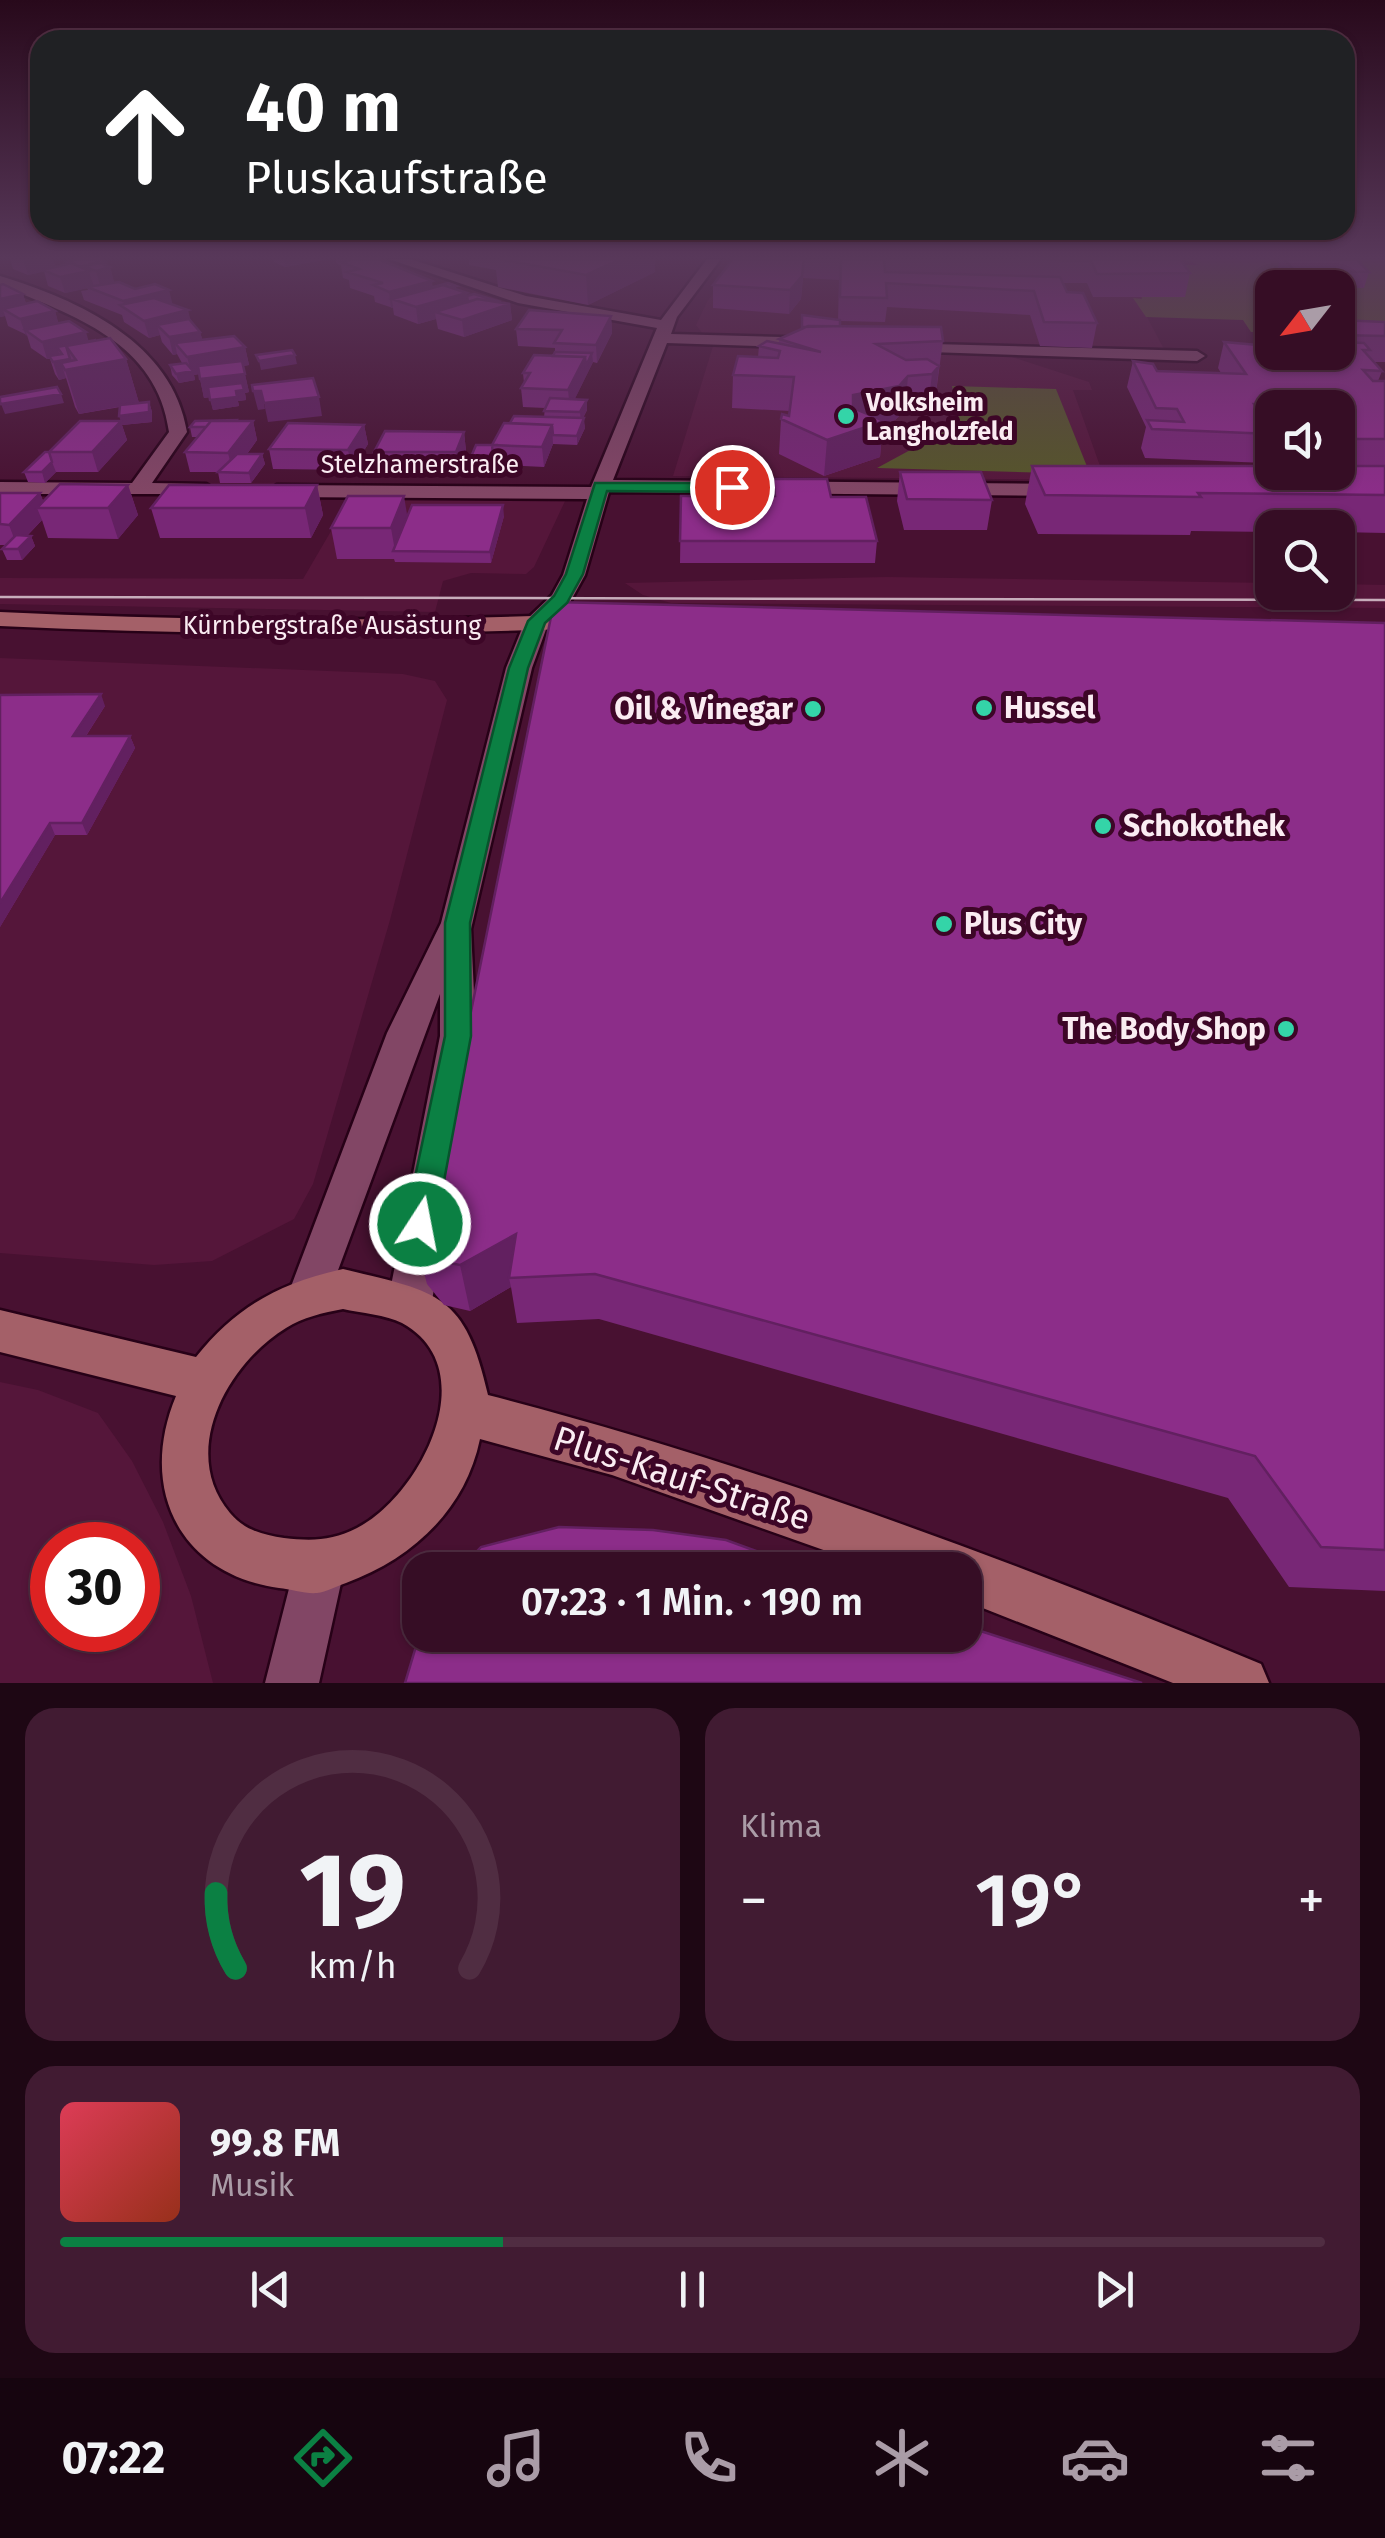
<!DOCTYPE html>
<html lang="de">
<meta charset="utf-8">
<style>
body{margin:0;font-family:"Fira Sans",sans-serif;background:#411b32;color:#f1f3f6;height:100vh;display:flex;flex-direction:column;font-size:38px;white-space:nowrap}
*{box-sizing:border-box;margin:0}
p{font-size:32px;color:#aa9ca7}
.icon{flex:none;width:55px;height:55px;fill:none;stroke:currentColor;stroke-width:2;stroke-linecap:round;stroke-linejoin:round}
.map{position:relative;height:1683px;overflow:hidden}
.sheet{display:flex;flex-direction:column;gap:25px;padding:25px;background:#1e0714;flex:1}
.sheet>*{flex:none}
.guide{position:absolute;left:30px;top:30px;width:1325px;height:210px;border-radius:30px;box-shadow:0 2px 8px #0004,0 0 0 2px #502d42;background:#202124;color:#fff;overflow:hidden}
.needle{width:65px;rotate:239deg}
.tools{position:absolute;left:1255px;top:270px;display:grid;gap:20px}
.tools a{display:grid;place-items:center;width:100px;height:100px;border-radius:20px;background:#360d25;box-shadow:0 2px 8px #0004,0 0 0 2px #502d42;font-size:50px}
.speed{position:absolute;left:30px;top:1522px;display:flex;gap:20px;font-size:50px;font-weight:700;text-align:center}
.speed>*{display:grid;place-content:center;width:130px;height:130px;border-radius:50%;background:#360d25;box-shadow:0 2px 8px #0004,0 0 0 2px #502d42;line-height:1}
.speed .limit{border:15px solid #d22;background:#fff;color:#111}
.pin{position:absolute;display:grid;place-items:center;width:85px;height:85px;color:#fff;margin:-42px;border:5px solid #fff;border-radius:50%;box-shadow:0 2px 10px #0007}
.me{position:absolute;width:110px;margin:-55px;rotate:11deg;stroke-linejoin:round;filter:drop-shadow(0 0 8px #0008)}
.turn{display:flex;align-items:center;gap:35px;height:210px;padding:0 50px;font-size:45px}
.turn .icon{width:130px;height:130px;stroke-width:2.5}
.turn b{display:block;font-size:70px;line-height:85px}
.big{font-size:75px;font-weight:600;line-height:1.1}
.sheet .tile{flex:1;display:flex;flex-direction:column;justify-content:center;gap:15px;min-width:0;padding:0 35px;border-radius:30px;background:#411b32}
.sheet .dial{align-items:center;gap:0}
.dial svg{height:260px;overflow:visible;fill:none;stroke:#502d42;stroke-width:7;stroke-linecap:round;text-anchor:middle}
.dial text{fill:#f1f3f6;stroke:none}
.song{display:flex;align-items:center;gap:30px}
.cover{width:120px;height:120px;border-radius:15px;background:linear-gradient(135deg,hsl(350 70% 55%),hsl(10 70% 35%))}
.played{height:10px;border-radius:5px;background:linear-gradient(90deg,#0b8043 35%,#502d42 35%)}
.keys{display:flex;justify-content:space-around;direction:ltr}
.heat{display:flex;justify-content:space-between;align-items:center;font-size:55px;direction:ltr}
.sheet .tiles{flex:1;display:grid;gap:25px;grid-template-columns:1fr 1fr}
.tile:last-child{grid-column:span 2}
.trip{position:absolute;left:402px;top:1552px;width:580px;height:100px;border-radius:30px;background:#360d25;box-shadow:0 2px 8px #0004,0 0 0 2px #502d42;font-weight:600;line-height:100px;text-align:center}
.tab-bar{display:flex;height:160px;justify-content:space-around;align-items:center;background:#16050f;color:#aa9ca7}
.tab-bar .icon{width:70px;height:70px}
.tab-bar .current{color:#0b8043}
.tab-bar b{font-size:45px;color:#f1f3f6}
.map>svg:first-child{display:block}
.built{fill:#55163a;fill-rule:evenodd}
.green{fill:#565629}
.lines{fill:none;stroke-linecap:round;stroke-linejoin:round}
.street-casing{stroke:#270117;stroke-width:5}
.secondary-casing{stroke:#270117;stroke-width:5}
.street{fill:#824665;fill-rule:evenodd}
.secondary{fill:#a46068;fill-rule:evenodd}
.tram{stroke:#c7adbb;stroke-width:2.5}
.wall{fill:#782776}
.shaded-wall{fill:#622060}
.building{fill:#8c2d89;stroke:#622060;stroke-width:2.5}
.route{fill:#0b8043;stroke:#07532c;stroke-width:2.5}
.poi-dot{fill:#34d4a8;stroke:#3d0627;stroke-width:4}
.labels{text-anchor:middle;stroke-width:10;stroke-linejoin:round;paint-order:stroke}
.far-poi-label{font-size:25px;font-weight:bold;fill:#faecf2;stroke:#3d0627;text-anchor:start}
.far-street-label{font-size:25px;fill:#faecf2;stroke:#3d0627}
.poi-label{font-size:30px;font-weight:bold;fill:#faecf2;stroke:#3d0627;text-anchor:start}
.near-street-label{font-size:35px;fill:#faecf2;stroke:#3d0627}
</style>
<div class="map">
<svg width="1385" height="1683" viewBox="0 0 1385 1683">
<rect width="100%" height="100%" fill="#481131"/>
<!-- built -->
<path class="built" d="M742 259H1385L1338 288H1272V332H1251L1243 320 1147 317 1165 351 703 334 696 325 708 300Z
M714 343 1003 354 1089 382 1092 390H1073L1105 480 673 476Z
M351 497 566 499 534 567 526 574 471 573 443 581 435 612 0 604V578L303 579Z
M887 577 1272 583V592H1338V584L1385 585V608L671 603 643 595 625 583Z
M0 658 403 674 435 681 447 700 390 920 313 1184 294 1219 212 1261 154 1265 0 1253Z
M0 1382 38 1390 98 1413 132 1461 163 1522 191 1596 213 1683H0ZM52 1545H138V1630H52Z"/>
<!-- green -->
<path class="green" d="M1182 259H1385V336L1338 334V288H1272V332H1251L1243 320 1146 317 1133 298 1142 299 1141 295 1183 265H1200Z
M952 386 1056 389 1090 474 877 468 960 423Z"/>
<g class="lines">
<defs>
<path id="street" d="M389 259H410L526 296 661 320 707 259H721L677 317 671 334 820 338 828 343 820 348 667 343 613 480 1068 484 1078 490 1068 496 609 492 585 575 569 604 548 624 532 668 471 929 476 1036 432 1301 425 1315 410 1321 395 1315 388 1301 440 1036V994L323 1311 308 1317 293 1311 287 1297 387 1033 441 923 506 668 525 621 552 595 563 575 587 499 277 497 267 491 277 485 591 487 657 328 518 303Z
M0 276C79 300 173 343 187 432L152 483 206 484 216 490 213 494H0V482L132 483 169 432C157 342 74 316 0 285Z
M895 343 1197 351 1205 356 1197 361 901 351 893 346Z
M320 1540 338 1547 345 1565 319 1683H265L295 1565 302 1547Z"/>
<path id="secondary" d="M0 612C198 621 394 622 592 614L604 621 592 628C394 636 198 635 0 626Z
M343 1269C438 1292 465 1293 488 1395 747 1462 1014 1561 1261 1664L1269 1683H1173L965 1601V1570H880L612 1475 480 1439C465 1511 411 1559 346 1583 337 1586 326 1592 317 1593 305 1594 291 1589 279 1588 178 1574 138 1487 176 1396L0 1352V1310L196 1357C237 1306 280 1283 343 1269ZM343 1309C361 1313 386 1315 402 1323 486 1369 420 1496 357 1528 332 1541 311 1541 284 1538 263 1535 244 1530 230 1513 179 1453 226 1365 286 1328 303 1317 323 1313 343 1309Z"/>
</defs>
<!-- street casing -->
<use href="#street" class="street-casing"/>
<!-- secondary casing -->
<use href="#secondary" class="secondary-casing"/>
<!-- street -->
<use href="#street" class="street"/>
<!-- secondary -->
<use href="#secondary" class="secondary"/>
<!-- tram -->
<path class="tram" d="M0 597 1385 600"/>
</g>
<!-- wall -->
<path class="wall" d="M10 259H53L55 267 67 264V262H105L106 266 110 267 114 282 172 304 200 332 202 339 245 347 249 365 243 366 249 392 245 393 246 400 238 401 239 406 213 410 210 397 204 398 199 374 194 375 195 380 179 383 172 375 170 365 182 363 177 354 173 355 162 342 160 335 149 338 124 322 122 315 84 300 81 291 88 290 87 288 65 293 48 286 44 271 28 275 13 269Z
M273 259H328L285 267 274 262Z
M336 259H378L433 286H456V289L467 293V296L510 304 512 320 464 337 438 329 436 319 418 324 394 315 393 308 375 302 374 296 350 288 349 280 343 278 341 265 336 263Z
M469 259H655V272L588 305 498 287 496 270 469 265Z
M733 259H1180L1190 273 1185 297H1093L1087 283H1063L1067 292 1097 323 1092 348 1040 346 1030 315 887 307 885 322 840 321V326L943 341 935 400 928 408 905 410 895 420 883 423 880 457 824 476 779 454 781 419 789 416 790 411 732 408 733 375 758 357 759 346 779 344V339L801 329 802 315 838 320 839 280 803 278 801 299 789 314 713 308V285Z
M1280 259H1336L1369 272 1364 288 1289 286 1277 272Z
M0 285 23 294 26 304 55 311 58 323 88 341 126 359 139 403 149 402 152 412V422L122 425 127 440 98 472H56L45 483 28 482 24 472 49 452 121 421 120 407 79 414 75 407 66 378 59 380 55 374 50 359H47L31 348 27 335 8 326 5 316 0 317Z
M611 316 612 333 597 363 593 362 574 400 587 410 583 418 585 428 577 445 553 444 544 467 503 465 500 475 469 474 468 464 492 445 510 423 544 417 545 408 523 407 521 388 524 383 523 373 553 356 555 352V348L518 346 516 329Z
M1338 320 1385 322V362H1374L1382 371 1378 381H1385V533L1338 532V528H1272V532L1191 531 1190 535 1038 534 1025 504 1032 466H1344V455L1338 445V408H1272V437L1265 463 1145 458 1141 448 1146 427 1127 387 1133 361 1157 371 1221 373 1218 368 1224 342 1261 345 1263 337 1338 352Z
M236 421H253L257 440 247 454H262L265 464 251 483H220L218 472H190L185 452 198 437H192L190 427Z
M364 425 368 444 352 470 273 469 269 449Z
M464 432 466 451 458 472H378L374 452Z
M900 472 992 500 987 530H904L897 501Z
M773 479 877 541 875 563H680L681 496H772Z
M128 485 138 515 118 539 48 538 42 520 27 536H31L35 546 22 560H7L2 549 6 545H0V493H40L43 501Z
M317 485 323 515 311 538H160L151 508Z
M408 516H504L491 563 395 562 394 559H337L331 528Z
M1385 623V1591L1289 1587 1228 1498 599 1319 517 1323 511 1287 470 1311 444 1305 427 1284 415 1238Z
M0 695 105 706 86 736H130L135 748 87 835H55L0 927Z"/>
<!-- shaded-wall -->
<path class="shaded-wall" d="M23 259H53L56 269 28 275Z
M284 259H328L285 267Z
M621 259H655V272L588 305 586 275Z
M804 259 801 299 789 314 790 290Z
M105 262 107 268 110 267 114 283 100 286 96 271 84 266Z
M83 266 85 272 89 271 94 287 65 293 60 277Z
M432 281 434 297 392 299 393 308H391L389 292Z
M169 290 173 306 125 309 123 301Z
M467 293 469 310 435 312 436 319 418 324 416 307Z
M23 294 28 310 3 309 5 316 0 317V299Z
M510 304 512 320 464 337 462 320Z
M188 310 192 326 157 325 160 335 149 338 144 321Z
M55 311 60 328 25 330 27 335 26 336 20 319Z
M611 316 612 333 597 363 596 345Z
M86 332 91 349 66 346 57 347 60 356 47 359 42 342Z
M200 332 204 345 245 347 249 365 194 375 195 380 179 383 176 374 191 371 187 357 175 343 177 354 173 355 169 337Z
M592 353 593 362 570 409 568 390 585 357Z
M295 355 297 364 261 370 259 361Z
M70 359 73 368 126 359 139 403 79 414 65 370 61 363 66 378 59 380 53 362Z
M939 366 935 400 928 408 932 374Z
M245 374 249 392 245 393 246 400 238 401 236 394 204 398 200 379Z
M908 376 905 410 895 420 883 423 880 457 824 476 827 440 853 395Z
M253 391H261L265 409 258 410Z
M61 394 64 403 5 414 1 404Z
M237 397 239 406 213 410 210 400Z
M319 397 322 416 268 422 264 403Z
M587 400V410L581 422 580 412Z
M149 402 152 412V422L122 425 127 440 98 472 92 452 121 422 119 416Z
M584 418 585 428 577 445V436Z
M253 421 257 440 233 473 228 453Z
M364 425 368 444 352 470 348 450Z
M552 425 553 444 544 467 542 447Z
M464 432 466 451 458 472 456 452Z
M262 454 265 464 251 483 249 473Z
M502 455 503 466 500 475 499 464Z
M52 462 56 472 45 483 42 472Z
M128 485 138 515 118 539 108 508Z
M317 485 323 515 311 538 305 508Z
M40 493 46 508H37L42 520 17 546 9 525Z
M404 496 409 526 395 551 391 528Z
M503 505 504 516 491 563 490 552Z
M31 536 35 546 22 560 18 549Z
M101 694 105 706 78 748 73 736Z
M130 736 135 748 87 835 82 823Z
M50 823 55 835 0 927V903Z
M516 1234 509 1278 511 1287 470 1311 460 1265Z"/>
<!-- building -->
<path class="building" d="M78 259H100L105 262 81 267 67 262Z
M354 259H378L432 281 389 292 373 285 383 283 347 272 359 269 341 262Z
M499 259H621L586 275Z
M733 259H804L802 276 790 290 713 285Z
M841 259H884L885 272 1060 277 1067 292 1083 293 1097 323 1044 322 1034 291 886 283 887 298 840 297Z
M1024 259H1180L1190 273 1097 274 1091 261Z
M1284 259 1357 260 1369 272 1294 270Z
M98 262 110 267 96 271 83 266Z
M72 263 89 271 60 277 43 270Z
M119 282 135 289 155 284 169 290 123 301 87 287Z
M448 283 456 286 450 287 443 285 433 287Z
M3 284 23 294 0 299V285Z
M443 285 467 293 416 307 392 299Z
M474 294 501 302 477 299 468 302 467 296Z
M154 298 188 310 144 321 120 305Z
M477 299 510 304 462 320 435 312Z
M37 301 55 311 20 319 3 309Z
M529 310 611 316 596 345 554 343 562 330 516 329Z
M802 315 840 320V326L802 327Z
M189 319 200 332 169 337 157 325Z
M1338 320 1385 322V336L1338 335Z
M69 321 86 332 42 342 25 330Z
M808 326 941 327 943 341 876 344 906 360 927 359 939 366 932 374 908 376 899 386 853 395V408L884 421 827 440 781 419 782 414 789 416 794 377 733 375 738 356 778 358 780 351 759 346 767 341 821 352 779 339Z
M234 336 245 347 187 357 175 343Z
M1263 337 1272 338V352H1338V342L1364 343 1370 350H1363L1382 371 1363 370 1373 381H1385V439H1354V426L1338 407 1254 404 1272 434 1152 429 1147 420 1184 422 1177 409 1156 408 1133 361 1153 364 1157 371 1246 374 1224 342 1269 346Z
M110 338 126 359 65 370 61 363 76 360 66 346Z
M96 340 66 346 70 359 53 362 49 356 62 354 57 347Z
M292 350 295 355 259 361 256 355Z
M555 352 592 353 586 366 585 357 553 356Z
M534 355 585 357 568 390 521 388 530 373H523Z
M242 361 245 374 200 379 198 366Z
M186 363 193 371 176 374 170 365Z
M313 378 319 397 264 403 261 391H253L252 385Z
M242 383 244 390 236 391 237 397 210 400 208 387Z
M57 387 61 394 1 404 0 402V397Z
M550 398 587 400 580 412 544 411Z
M149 402V412L119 416 120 405Z
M514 416 584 418 577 436 553 435 552 425 510 423Z
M236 420 235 421H211L206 427H190L195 421Z
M80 421H121L92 452H49Z
M211 421H253L228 453 185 452Z
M288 423 364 425 348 450 269 449Z
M504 423 552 425 542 447 492 445Z
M385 431 464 432 456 452H374Z
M476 445H498H492L493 455H502L499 464H468Z
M45 452H49L52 462 42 472H24Z
M237 454H262L249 473 218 472Z
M1032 466H1272V472H1338V466H1385V495L1198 493 1201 497 1045 495Z
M900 472H981L992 500 907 499Z
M773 479H827L831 497H866L877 541H680L681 496H775Z
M60 484 128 485 108 508H37Z
M169 485H317L305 508H151Z
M0 493H40L9 525 0 524Z
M348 496H404L391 528H331Z
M412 505H503L490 552 393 551Z
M16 535 31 536 18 549H2Z
M554 602 1385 623V1550L1321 1547 1255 1456 595 1274 509 1278 516 1234 460 1265 433 1260 415 1238 421 1206 434 1194Z
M101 694 73 736H130L82 823H50L0 903V695Z
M559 1527 653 1530 726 1540 808 1570H459L481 1547Z
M965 1626 1142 1683H405L420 1633V1635H965Z"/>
<!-- sky -->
<linearGradient id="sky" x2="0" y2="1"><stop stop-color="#28091b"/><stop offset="0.52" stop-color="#58385a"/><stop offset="1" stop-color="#58385a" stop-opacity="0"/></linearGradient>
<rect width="1385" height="495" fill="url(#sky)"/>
<!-- route -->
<path class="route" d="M595 483H732L739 487 732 492 607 491 583 574 567 603 545 623 528 668 470 923 471 1036 436 1224 431 1234 420 1238 410 1234 405 1224 445 1036V923L509 668 528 621 554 596 566 574Z"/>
<!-- markers -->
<g class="poi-dot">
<circle cx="846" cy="416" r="10"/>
<circle cx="984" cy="708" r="10"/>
<circle cx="813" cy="709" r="10"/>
<circle cx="1103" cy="826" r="10"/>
<circle cx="944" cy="924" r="10"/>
<circle cx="1286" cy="1029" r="10"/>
</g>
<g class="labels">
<!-- far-poi labels -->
<g class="far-poi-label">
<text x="866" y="411">Volksheim<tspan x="866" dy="29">Langholzfeld</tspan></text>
</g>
<!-- far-street labels -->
<g class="far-street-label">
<text x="420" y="473">Stelzhamerstraße</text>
<text x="332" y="634">Kürnbergstraße Ausästung</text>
</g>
<!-- poi labels -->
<g class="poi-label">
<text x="1004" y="718">Hussel</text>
<text x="793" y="719" text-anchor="end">Oil &amp; Vinegar</text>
<text x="1123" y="836">Schokothek</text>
<text x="964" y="934">Plus City</text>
<text x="1266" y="1039" text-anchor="end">The Body Shop</text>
</g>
<!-- near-street labels -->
<g class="near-street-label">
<text transform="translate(682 1478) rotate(18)" y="12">Plus-Kauf-Straße</text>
</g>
</g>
</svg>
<div class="tools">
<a><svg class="needle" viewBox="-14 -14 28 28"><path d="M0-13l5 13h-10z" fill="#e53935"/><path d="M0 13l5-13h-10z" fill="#aa9ca7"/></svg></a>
<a><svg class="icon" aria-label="sound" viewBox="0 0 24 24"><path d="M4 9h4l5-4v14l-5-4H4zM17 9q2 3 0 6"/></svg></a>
<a><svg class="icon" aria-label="search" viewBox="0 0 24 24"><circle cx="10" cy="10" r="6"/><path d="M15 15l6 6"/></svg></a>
</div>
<div class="speed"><div class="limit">30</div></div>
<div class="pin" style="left:732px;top:487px;background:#d93025"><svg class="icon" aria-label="arrive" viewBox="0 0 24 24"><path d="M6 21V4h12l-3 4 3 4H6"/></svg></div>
<svg class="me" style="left:420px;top:1224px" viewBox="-20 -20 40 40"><circle r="17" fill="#0b8043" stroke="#fff" stroke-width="3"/><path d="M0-11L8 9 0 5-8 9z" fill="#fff"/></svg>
<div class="trip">07:23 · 1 Min. · 190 m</div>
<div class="guide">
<div class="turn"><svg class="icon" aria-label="ahead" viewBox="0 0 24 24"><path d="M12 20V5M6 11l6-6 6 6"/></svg><div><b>40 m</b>Pluskaufstraße</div></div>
</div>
</div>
<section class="sheet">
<div class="tiles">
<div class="tile dial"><svg viewBox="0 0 100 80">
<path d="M14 69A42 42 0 1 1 86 69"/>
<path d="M14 69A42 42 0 0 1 8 46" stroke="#0b8043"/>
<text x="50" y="56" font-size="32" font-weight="700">19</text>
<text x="50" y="72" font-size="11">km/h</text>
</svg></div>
<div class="tile"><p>Klima</p>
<div class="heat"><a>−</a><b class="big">19°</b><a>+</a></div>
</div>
<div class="tile">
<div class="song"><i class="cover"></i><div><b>99.8 FM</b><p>Musik</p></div></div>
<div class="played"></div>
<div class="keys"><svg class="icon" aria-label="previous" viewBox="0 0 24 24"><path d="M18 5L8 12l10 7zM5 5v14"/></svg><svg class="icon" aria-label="pause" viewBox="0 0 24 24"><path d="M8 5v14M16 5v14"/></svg><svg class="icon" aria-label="next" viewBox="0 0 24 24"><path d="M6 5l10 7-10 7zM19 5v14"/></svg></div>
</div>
</div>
</section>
<nav class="tab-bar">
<b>07:22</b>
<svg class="icon current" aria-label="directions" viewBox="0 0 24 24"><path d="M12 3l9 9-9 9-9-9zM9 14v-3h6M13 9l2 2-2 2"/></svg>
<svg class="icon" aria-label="music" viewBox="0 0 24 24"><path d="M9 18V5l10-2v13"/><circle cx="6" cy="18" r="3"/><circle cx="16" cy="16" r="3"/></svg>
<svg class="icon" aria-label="phone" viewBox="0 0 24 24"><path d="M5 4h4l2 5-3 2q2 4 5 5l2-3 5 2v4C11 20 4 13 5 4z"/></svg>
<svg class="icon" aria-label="climate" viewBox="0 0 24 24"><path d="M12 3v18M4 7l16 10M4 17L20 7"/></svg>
<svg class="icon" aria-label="car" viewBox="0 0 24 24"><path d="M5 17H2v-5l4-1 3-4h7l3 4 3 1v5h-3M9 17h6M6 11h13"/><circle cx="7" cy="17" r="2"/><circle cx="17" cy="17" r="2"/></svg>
<svg class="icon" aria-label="filters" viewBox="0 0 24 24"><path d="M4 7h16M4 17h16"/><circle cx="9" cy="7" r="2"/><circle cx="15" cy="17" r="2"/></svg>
</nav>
